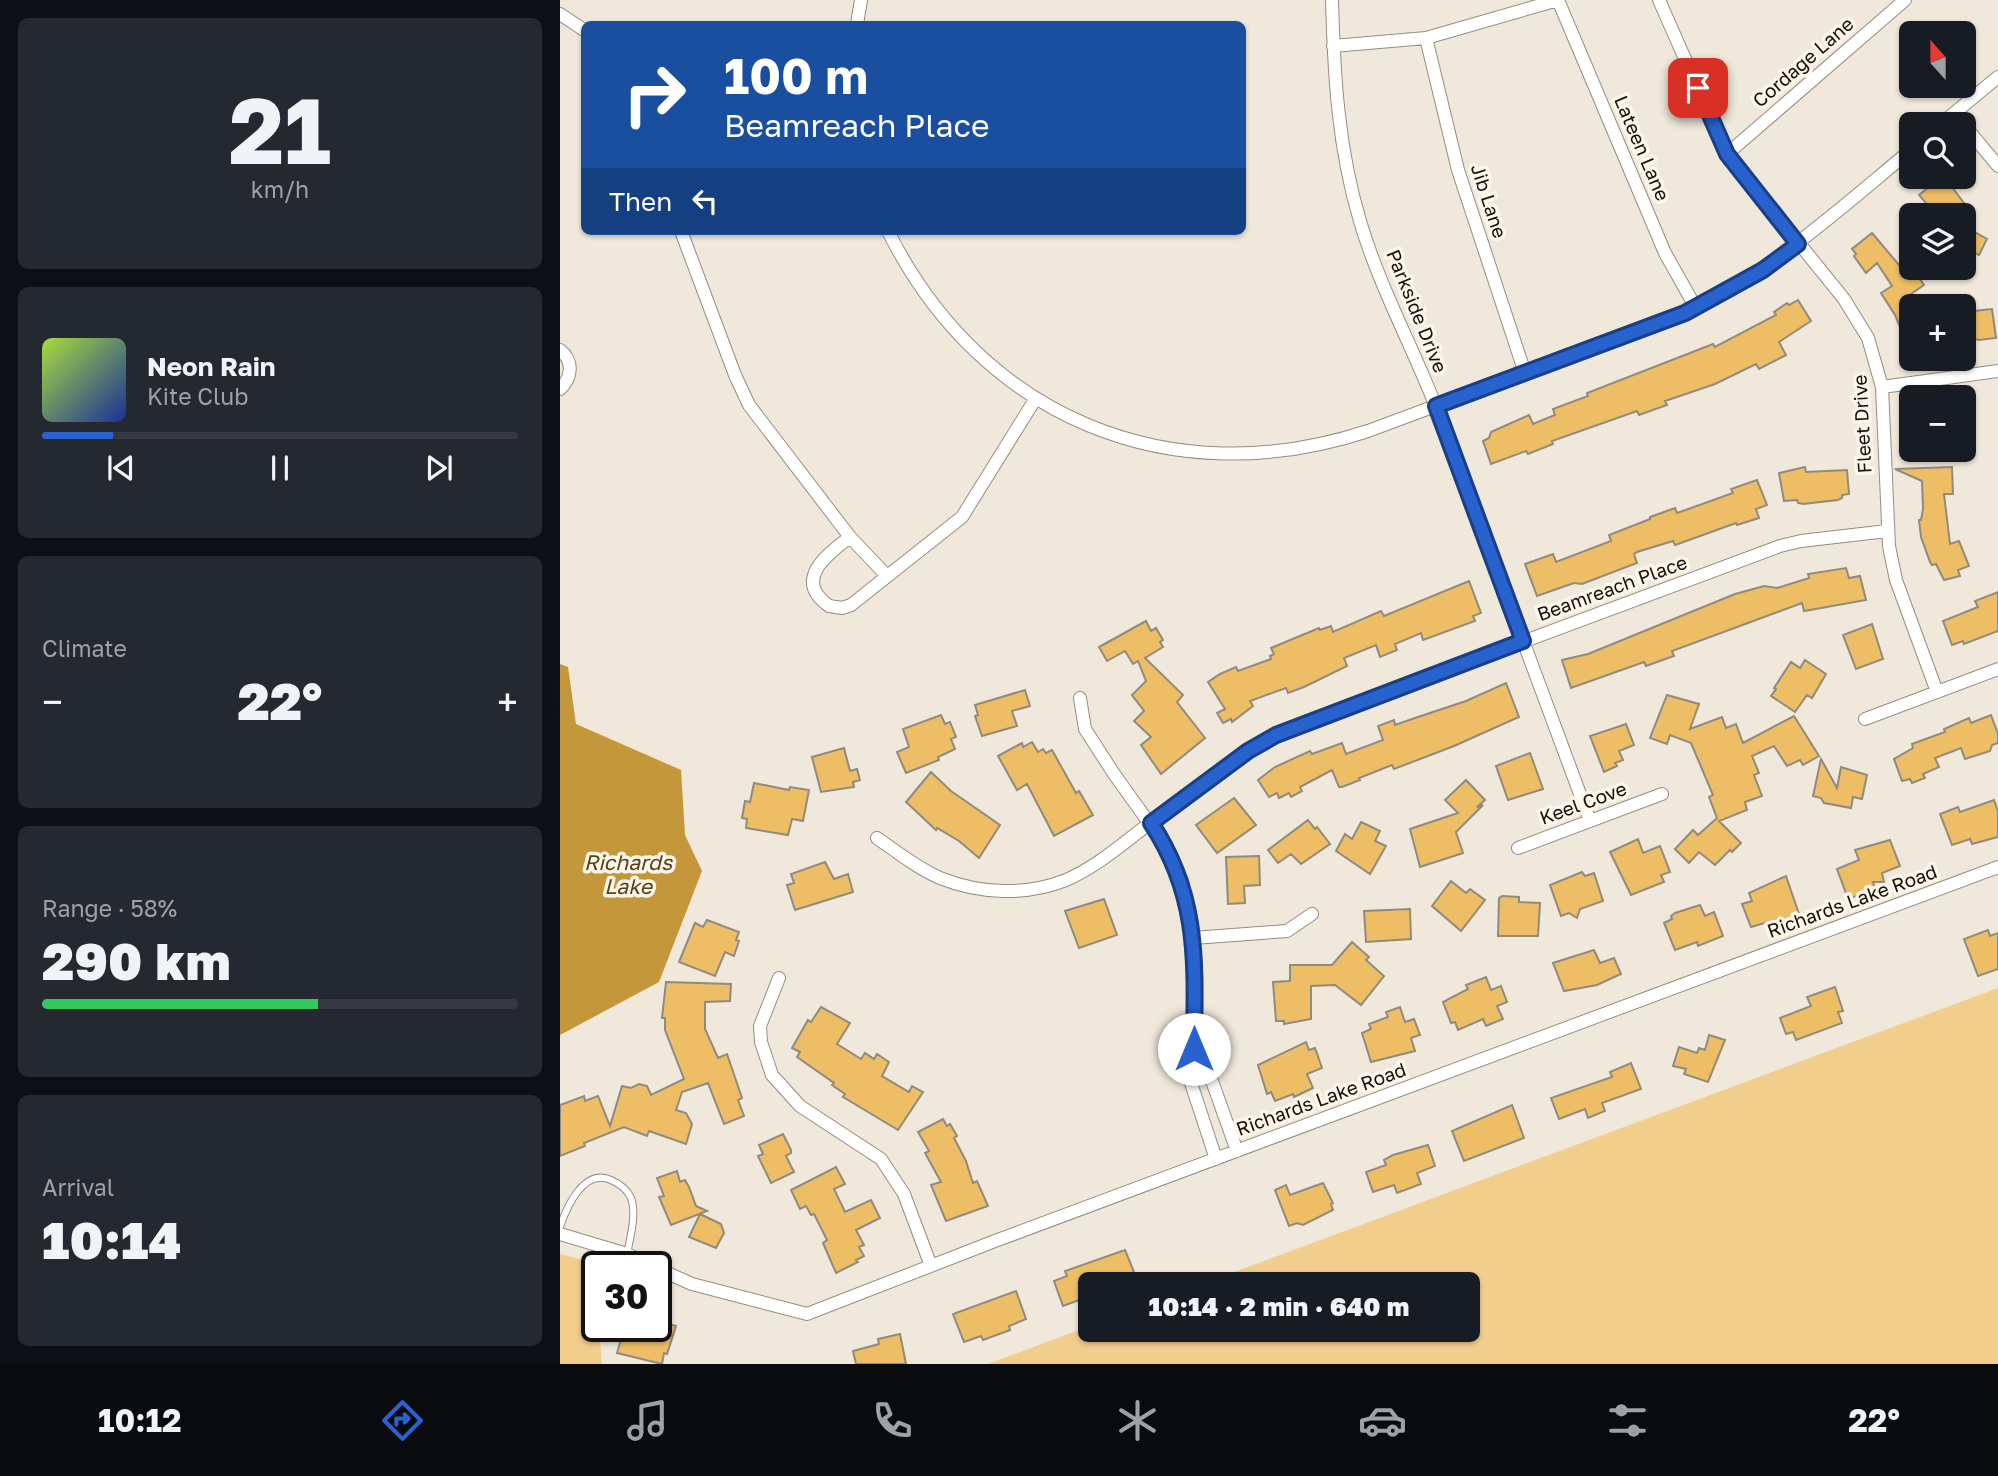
<!DOCTYPE html>
<meta charset="utf-8">
<style>
body{margin:0;font-family:"Golos Text",sans-serif;background:#242831;color:#f1f3f6;height:100vh;display:flex;flex-direction:column;font-size:26px;white-space:nowrap}
*{box-sizing:border-box;margin:0}
p{font-size:23px;color:#9ea1a6}
.icon{flex:none;width:38px;height:38px;fill:none;stroke:currentColor;stroke-width:2;stroke-linecap:round;stroke-linejoin:round}
.map{position:relative;flex:1;overflow:hidden}
.sheet{display:flex;flex-direction:column;gap:18px;padding:18px;background:#0d0f14;width:560px}
.sheet>*{flex:none}
.guide{position:absolute;left:21px;top:21px;width:665px;height:214px;border-radius:10px;box-shadow:0 2px 5px #0004;background:#1a4fa0;color:#fff;overflow:hidden}
.needle{width:46px;rotate:339deg}
.fabs{position:absolute;left:1339px;top:21px;display:grid;gap:14px}
.fabs a{display:grid;place-items:center;width:77px;height:77px;border-radius:10px;background:#171b24;box-shadow:0 2px 5px #0004;font-size:35px}
.speed{position:absolute;left:21px;top:1251px;display:flex;gap:14px;font-size:35px;font-weight:700;text-align:center}
.speed>*{display:grid;place-content:center;width:91px;height:91px;border-radius:50%;background:#171b24;box-shadow:0 2px 5px #0004;line-height:1}
.speed .limit{border:4px solid #111;border-radius:10px;background:#fff;color:#111}
.pin{position:absolute;display:grid;place-items:center;width:60px;height:60px;color:#fff;margin:-30px;border-radius:14px;box-shadow:0 4px 10px #0006}
.me{position:absolute;width:77px;margin:-38px;rotate:0deg;stroke-linejoin:round;filter:drop-shadow(0 0 5px #0008)}
.turn{display:flex;align-items:center;gap:24px;height:147px;padding:0 28px;font-size:32px}
.turn .icon{width:91px;height:91px;stroke-width:2.5}
.turn b{display:block;font-size:49px;line-height:60px}
.then{display:flex;align-items:center;height:66px;padding:0 28px;background:#0003;gap:14px;font-size:26px}
.big{font-size:52px;font-weight:800;line-height:1.1}
.sheet .widget{flex:1;display:flex;flex-direction:column;justify-content:center;gap:10px;min-width:0;padding:0 24px;border-radius:10px;background:#242831}
.sheet .dial{align-items:center;gap:0}
.dial b{font-size:91px;line-height:1}
.song{display:flex;align-items:center;gap:21px}
.cover{width:84px;height:84px;border-radius:10px;background:linear-gradient(135deg,hsl(80 70% 55%),hsl(230 70% 35%))}
.played{height:7px;border-radius:4px;background:linear-gradient(90deg,#2762cf 15%,#363941 15%)}
.keys{display:flex;justify-content:space-around;direction:ltr}
.heat{display:flex;justify-content:space-between;align-items:center;font-size:38px;direction:ltr}
.charge{height:10px;border-radius:5px;background:linear-gradient(90deg,#34c759 58%,#363941 0)}
.trip{position:absolute;left:518px;top:1272px;width:402px;height:70px;border-radius:10px;background:#171b24;box-shadow:0 2px 5px #0004;font-weight:800;line-height:70px;text-align:center}
.tab-bar{display:flex;height:112px;justify-content:space-around;align-items:center;background:#090b0e;color:#9ea1a6}
.tab-bar .icon{width:49px;height:49px}
.tab-bar .current{color:#2762cf}
.tab-bar b{font-size:32px;color:#f1f3f6}
main{display:flex;flex:1;min-height:0}
.map>svg:first-child{display:block}
.green{fill:#f2ce8d}
.water{fill:#c5973b}
.building{fill:#edbe65;stroke:#918a7e;stroke-width:2}
.lines{fill:none;stroke-linecap:round;stroke-linejoin:round}
.service-casing{stroke:#948d81;stroke-width:8}
.minor-casing{stroke:#948d81;stroke-width:14}
.service{stroke:#fff;stroke-width:6}
.minor{stroke:#fff;stroke-width:12}
.route-casing{stroke:#194087;stroke-width:18}
.route{stroke:#2762cf;stroke-width:12}
.labels{text-anchor:middle;stroke-width:7;stroke-linejoin:round;paint-order:stroke}
.street-label{font-size:19px;fill:#13110c;stroke:#fdf5e8}
.water-label{font-size:21px;font-style:italic;fill:#55411c;stroke:#fdf5e8}
</style>
<main>
<section class="sheet">
<div class="widget dial"><b>21</b><p>km/h</p></div>
<div class="widget">
<div class="song"><i class="cover"></i><div><b>Neon Rain</b><p>Kite Club</p></div></div>
<div class="played"></div>
<div class="keys"><svg class="icon" aria-label="previous" viewBox="0 0 24 24"><path d="M18 5L8 12l10 7zM5 5v14"/></svg><svg class="icon" aria-label="pause" viewBox="0 0 24 24"><path d="M8 5v14M16 5v14"/></svg><svg class="icon" aria-label="next" viewBox="0 0 24 24"><path d="M6 5l10 7-10 7zM19 5v14"/></svg></div>
</div>
<div class="widget"><p>Climate</p>
<div class="heat"><a>−</a><b class="big">22°</b><a>+</a></div>
</div>
<div class="widget"><p>Range · 58%</p><b class="big">290 km</b><div class="charge"></div></div>
<div class="widget"><p>Arrival</p><b class="big">10:14</b></div>
</section>
<div class="map">
<svg width="1438" height="1364" viewBox="0 0 1438 1364">
<rect width="100%" height="100%" fill="#f0e8db"/>
<!-- green -->
<path class="green" d="M1438 988V1364H428L530 1326V1330H908V1284H642Z
M0 1254 34 1263 37 1326 39 1327 42 1364H0Z"/>
<!-- water -->
<path class="water" d="M0 664 8 667 16 724 121 770 125 835 142 871 99 982 0 1035Z"/>
<!-- building -->
<path class="building" d="M1381 177H1388L1395 184 1392 187 1404 203 1390 214 1386 209 1376 215 1359 195Z
M1404 226 1427 239 1419 255 1412 252 1404 269Z
M1312 233 1339 265 1347 260 1364 285 1351 294V353L1335 315 1321 293 1332 286 1317 263 1306 273 1294 256 1296 254 1292 249Z
M1238 300 1251 321 1219 342 1226 355 1199 369 1196 364 1155 384 1105 401 1107 405 1079 415 1077 411 992 441 993 444 968 454 966 451 931 464 923 441 929 438 931 432 969 415 973 424 995 415 993 409 1028 396 1027 393 1153 344 1155 347 1216 315 1214 312 1227 303 1229 305Z
M1432 309 1436 338 1419 340 1415 339 1414 336 1408 337 1404 312Z
M1245 467 1246 472 1287 470 1289 494 1282 495V498L1278 500 1243 504 1238 503 1237 500 1224 501 1219 473Z
M1392 467 1393 494H1384L1390 544 1399 541 1409 566 1398 570 1400 576 1384 580 1376 564 1372 565 1370 562 1361 537 1359 520H1361L1363 509 1362 481 1335 469Z
M1197 480 1207 505 1196 509 1199 518 1177 525 1176 523 1118 544 1115 545 1113 541 1077 552 1074 554 1077 563 1022 584 1014 583 977 596 965 564 993 554 996 562 1051 541 1049 535 1090 519V517L1115 508 1117 513 1173 493 1171 489Z
M1286 568 1289 578 1300 576 1306 600 1244 611 1242 603 1112 651 1114 656 1086 666 1084 662 1011 688 1002 660 1028 654 1175 594 1204 586 1217 588 1249 578 1248 574Z
M909 581 921 613 913 616 915 621 863 640 861 633 835 644 837 650 820 657 816 645 784 658 787 666 744 687 728 693 726 688 690 701 693 706 672 722 671 719 663 723 657 713 665 709 648 682 660 674 676 667 678 671 711 659 710 656 714 654 711 648 759 628 760 630 771 626 773 632 821 611 824 616Z
M1438 592V631L1404 644 1403 641 1392 645 1383 621 1418 607 1415 601Z
M586 621 591 631 596 628 603 640 600 642 603 647 585 658 623 695 617 702 645 738 601 774 581 745 591 737 574 721 584 711 572 695 586 681 578 661 573 664 565 651 547 661 539 647Z
M1312 624 1323 659 1296 669 1283 635Z
M1245 660 1266 674 1252 698 1247 695 1235 712 1211 696 1216 689 1214 688 1231 662 1240 668Z
M946 683 959 717 894 746 834 769 832 765 799 778 800 780 782 787H779L772 770 740 787 742 791 731 797 729 793 719 798 717 793 709 797 698 780 715 767 750 751 752 754 782 743 786 754 823 740 818 726 834 720 835 725 855 718 906 701Z
M465 690 470 706 452 711 457 726 422 736 415 716 418 715 415 705Z
M1107 695 1139 704 1130 729 1162 717 1166 728 1176 724 1183 743 1234 716 1259 756 1243 765 1240 760 1227 766 1214 746 1192 756 1199 773 1194 775 1202 796 1185 802 1187 810 1159 821 1181 843 1172 852 1170 850 1155 865 1139 852 1129 863 1115 849 1133 830 1138 835 1157 818 1149 797 1153 795 1131 743 1110 735 1107 744 1090 738Z
M381 715 385 724 390 722 396 737 391 739 395 749 378 757 379 760 346 773 337 752 349 747 343 729Z
M1431 715 1438 734V743L1432 745 1430 751 1405 759 1401 748 1375 758 1379 767 1363 774 1365 778 1352 783 1350 779 1342 781 1334 759 1353 748 1352 744 1385 732 1384 729 1409 718 1411 723Z
M1066 724 1074 745 1059 751 1063 760 1055 763 1057 766 1044 772 1030 736Z
M472 742 478 752 483 749 486 753 492 750 516 793 519 791 533 815 494 836 467 784 457 790 438 756 462 743 463 747Z
M284 748 290 771 297 769 300 780 293 782 294 787 261 792 252 757Z
M970 753 983 789 948 800 936 766Z
M1261 759 1277 788 1281 767 1307 775 1302 799 1293 797 1291 808 1264 803 1261 798 1253 796Z
M371 772 391 791 440 825 419 858 399 841 377 828 376 830 346 802Z
M906 780 925 800 917 807 923 805 896 832 903 853 860 867 850 829 898 813 885 800Z
M194 783 229 790 230 787 249 790 243 821 232 819 228 835 186 828 187 819 182 818 185 801 190 802Z
M674 798 696 825 657 853 636 825Z
M1434 800 1438 811V837L1412 844 1410 839 1392 845 1380 814 1398 807 1400 812Z
M748 820 755 829 757 827 770 844 741 864 731 854 718 863 708 850Z
M801 822 820 831 815 841 826 846 810 874 776 851 785 834 792 839Z
M1078 839 1083 853 1100 846 1110 872 1101 875 1104 882 1071 895 1050 852Z
M1330 840 1340 866 1322 873 1324 882H1313L1315 889 1291 898 1290 895 1287 896 1277 869 1299 860 1295 850Z
M699 856 700 885 684 886 685 903 668 904 666 857Z
M265 862 274 879 288 874 293 892 235 910 227 885 234 883 231 874Z
M1022 872 1025 876 1034 873 1043 901 1020 909 1017 918 1009 913 1001 916 990 885Z
M1226 876 1240 917 1224 923 1222 918 1191 927 1182 904 1192 901 1189 893Z
M891 881 906 893 910 889 925 900 901 931 872 906Z
M942 896 959 897V902L980 903 978 936H938L939 898Z
M544 899 557 935 519 948 505 911Z
M1140 905 1145 916 1154 912 1163 936 1138 946 1137 942 1115 950 1104 923 1112 919 1111 916 1115 913Z
M850 909 851 939 806 942 804 911Z
M147 920 179 932 176 940 179 941 174 956 165 952 155 976 119 962 135 923 143 927Z
M1428 930 1430 936 1438 933V969L1418 976 1404 939Z
M792 942 809 957 806 960 824 976 801 1005 775 985 751 986V1019L724 1024V1021H716L713 982 730 981V965H772Z
M1034 950 1040 963 1054 958 1061 974 1037 985 1004 991 993 963Z
M926 977 931 990 941 986 947 1002 937 1006 943 1019 926 1026 923 1019 898 1030 895 1022 891 1023 883 1002 908 989 906 985Z
M106 982 171 984 170 1001 145 1002V1029L158 1058 167 1054 182 1098 178 1100 184 1116 164 1124 148 1083 122 1092 116 1110 126 1113 132 1124 126 1144 89 1131 87 1136 64 1127 24 1143 25 1146 0 1156V1105L24 1096 25 1101 38 1096 50 1126 62 1086 71 1088 79 1084 87 1086 91 1095 124 1079 105 1030V1018H102Z
M1275 987 1283 1011 1278 1012 1282 1023 1236 1040 1233 1032 1226 1034 1220 1018 1251 1006 1247 997Z
M261 1007 290 1023 277 1044 301 1059 305 1053 314 1059 317 1054 329 1062 322 1076 349 1092 352 1086 363 1092 338 1130 283 1097 285 1094 272 1085 274 1083 237 1057 240 1052 232 1048 248 1020 251 1022Z
M840 1007 845 1022 854 1019 860 1035 851 1038 855 1051 811 1062 802 1033 811 1029 809 1024 828 1017 826 1012Z
M1149 1035 1165 1040 1148 1082 1124 1074 1126 1069 1113 1066 1119 1047 1137 1053 1139 1048 1145 1050Z
M746 1042 749 1050 755 1048 762 1068 747 1074 753 1088 734 1097 733 1094 715 1101 711 1092 707 1094 698 1065Z
M1071 1063 1081 1089 1042 1103 1045 1111 1028 1118 1025 1109 999 1119 991 1098 1052 1077 1050 1072Z
M952 1105 964 1138 904 1161 892 1131Z
M383 1119 387 1126 390 1124 397 1136 394 1138 406 1161 413 1183 417 1181 428 1206 386 1221 371 1185 381 1182 365 1153 369 1151 358 1132Z
M223 1134 231 1150V1153L226 1156 234 1172 211 1183 198 1156 203 1154 199 1145Z
M868 1145 875 1166 857 1173 861 1184 837 1193 834 1185 813 1192 806 1172 826 1165 824 1160 833 1155Z
M276 1167 285 1184 274 1189 285 1212 311 1200 320 1218 296 1230 304 1245 299 1247 304 1256 296 1260 298 1262 276 1273 263 1243 267 1240 254 1214 251 1215 246 1206 240 1209 231 1190Z
M117 1171 120 1182 125 1180 129 1187 136 1206 147 1211 111 1225 99 1197 104 1196 97 1178Z
M763 1183 773 1203 771 1204 773 1210 743 1225 737 1223 729 1226 715 1190 726 1185 730 1195Z
M140 1214 161 1224 164 1233 156 1248 129 1237Z
M565 1250 574 1272 568 1275 571 1284H530V1296L503 1306 494 1281 507 1276 505 1271Z
M456 1291 466 1319 449 1326 450 1330 423 1340 421 1336 404 1342 393 1314Z
M96 1321 116 1326 107 1354 104 1353 102 1364 57 1353 65 1326H96Z
M340 1334 346 1364H296L293 1351 319 1344 318 1339Z"/>
<g class="lines">
<defs>
<path id="service" d="M0 1227C7 1206 24 1168 51 1180 60 1184 67 1189 71 1198 77 1214 70 1238 67 1254"/>
<path id="minor" d="M772 0C774 75 778 148 800 221 820 289 855 351 880 417 930 552 980 686 1030 821
M998 0 1105 253 1136 308
M1099 0 1167 154 1284 299 1308 338 1322 387 1329 546 1336 580 1377 692
M0 14 24 30
M297 24 301 0
M866 38 898 170 965 373
M773 46 866 38 998 0
M1381 124 1438 77
M1404 125 1438 166
M1167 154 1345 0
M121 231 175 375 189 405 290 537 327 576
M328 231C421 418 611 496 808 431L1125 313C1213 270 1276 212 1351 150
M0 350C14 361 12 378 0 389
M1322 387 1438 371
M290 537C266 555 233 580 269 606L282 608 291 605 402 517 476 398
M520 698 525 729 554 774 605 845 622 881 633 938 634 1050 628 1074 656 1159
M1305 719 1438 669
M317 838C337 852 357 868 380 878 420 894 466 896 506 880 532 869 555 850 577 833 628 795 678 751 737 726L1220 546 1241 541 1327 531
M958 848 1102 794
M633 938 727 931 752 914
M219 978 200 1026 201 1042 212 1075 240 1106 321 1159 344 1194 371 1266
M634 1050 647 1067 677 1151
M0 1234 67 1254 95 1267
M96 1268 132 1284 247 1314 435 1241 1438 867"/>
</defs>
<!-- service casing -->
<use href="#service" class="service-casing"/>
<!-- minor casing -->
<use href="#minor" class="minor-casing"/>
<!-- service -->
<use href="#service" class="service"/>
<!-- minor -->
<use href="#minor" class="minor"/>
</g>
<g class="lines">
<defs>
<path id="route" d="M634 1049C635 964 640 897 591 823L688 751 716 735 963 641 876 406 1125 313 1203 270 1238 244 1167 154 1138 88"/>
</defs>
<!-- route casing -->
<use href="#route" class="route-casing"/>
<!-- route -->
<use href="#route" class="route"/>
</g>
<g class="labels">
<!-- street labels -->
<g class="street-label">
<text transform="translate(1243 62) rotate(-41)" y="7">Cordage Lane</text>
<text transform="translate(1082 148) rotate(67)" y="7">Lateen Lane</text>
<text transform="translate(929 201) rotate(72)" y="7">Jib Lane</text>
<text transform="translate(857 311) rotate(68)" y="7">Parkside Drive</text>
<text transform="translate(1302 424) rotate(-93)" y="7">Fleet Drive</text>
<text transform="translate(1052 588) rotate(-20)" y="7">Beamreach Place</text>
<text transform="translate(1023 803) rotate(-20)" y="7">Keel Cove</text>
<text transform="translate(1292 901) rotate(-20)" y="7">Richards Lake Road</text>
<text transform="translate(761 1099) rotate(-20)" y="7">Richards Lake Road</text>
</g>
<!-- water labels -->
<g class="water-label">
<text x="68" y="870">Richards<tspan x="68" dy="24">Lake</tspan></text>
</g>
</g>
</svg>
<div class="fabs">
<a><svg class="needle" viewBox="-14 -14 28 28"><path d="M0-13l5 13h-10z" fill="#e53935"/><path d="M0 13l5-13h-10z" fill="#9ea1a6"/></svg></a>
<a><svg class="icon" aria-label="search" viewBox="0 0 24 24"><circle cx="10" cy="10" r="6"/><path d="M15 15l6 6"/></svg></a>
<a><svg class="icon" aria-label="layers" viewBox="0 0 24 24"><path d="M12 4l9 5-9 5-9-5zM3 14l9 5 9-5"/></svg></a>
<a>+</a>
<a>−</a>
</div>
<div class="speed"><div class="limit">30</div></div>
<div class="pin" style="left:1138px;top:88px;background:#d93025"><svg class="icon" aria-label="arrive" viewBox="0 0 24 24"><path d="M6 21V4h12l-3 4 3 4H6"/></svg></div>
<svg class="me" style="left:634px;top:1049px" viewBox="-20 -20 40 40"><circle r="19" fill="#fff"/><path d="M0-13L10 11 0 6-10 11z" fill="#2762cf"/></svg>
<div class="trip">10:14 · 2 min · 640 m</div>
<div class="guide">
<div class="turn"><svg class="icon" aria-label="right" viewBox="0 0 24 24"><path d="M7 20v-9h11M14 6l5 5-5 5"/></svg><div><b>100 m</b>Beamreach Place</div></div>
<div class="then">Then<svg class="icon" aria-label="left" viewBox="0 0 24 24"><path d="M17 20v-9H6M10 6l-5 5 5 5"/></svg></div>
</div>
</div>
</main>
<nav class="tab-bar">
<b>10:12</b>
<svg class="icon current" aria-label="directions" viewBox="0 0 24 24"><path d="M12 3l9 9-9 9-9-9zM9 14v-3h6M13 9l2 2-2 2"/></svg>
<svg class="icon" aria-label="music" viewBox="0 0 24 24"><path d="M9 18V5l10-2v13"/><circle cx="6" cy="18" r="3"/><circle cx="16" cy="16" r="3"/></svg>
<svg class="icon" aria-label="phone" viewBox="0 0 24 24"><path d="M5 4h4l2 5-3 2q2 4 5 5l2-3 5 2v4C11 20 4 13 5 4z"/></svg>
<svg class="icon" aria-label="climate" viewBox="0 0 24 24"><path d="M12 3v18M4 7l16 10M4 17L20 7"/></svg>
<svg class="icon" aria-label="car" viewBox="0 0 24 24"><path d="M5 17H2v-5l4-1 3-4h7l3 4 3 1v5h-3M9 17h6M6 11h13"/><circle cx="7" cy="17" r="2"/><circle cx="17" cy="17" r="2"/></svg>
<svg class="icon" aria-label="filters" viewBox="0 0 24 24"><path d="M4 7h16M4 17h16"/><circle cx="9" cy="7" r="2"/><circle cx="15" cy="17" r="2"/></svg>
<b>22°</b>
</nav>
